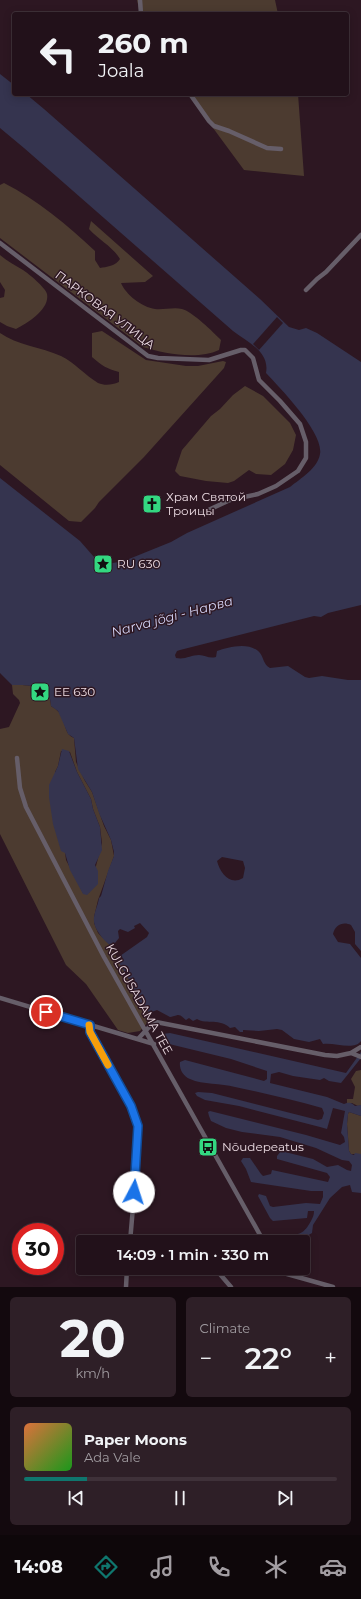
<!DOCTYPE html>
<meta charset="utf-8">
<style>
body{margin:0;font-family:Montserrat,sans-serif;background:#2e1f27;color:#f1f3f6;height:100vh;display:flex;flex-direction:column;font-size:15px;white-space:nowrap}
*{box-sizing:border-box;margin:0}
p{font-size:13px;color:#a29da2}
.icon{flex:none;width:22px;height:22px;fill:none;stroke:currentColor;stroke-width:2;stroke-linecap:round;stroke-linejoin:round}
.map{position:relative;height:1287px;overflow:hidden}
.drawer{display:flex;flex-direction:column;gap:10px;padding:10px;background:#13090e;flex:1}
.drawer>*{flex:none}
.banner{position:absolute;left:12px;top:12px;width:337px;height:84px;border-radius:4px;box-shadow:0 2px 10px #0003,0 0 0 1px #3f3139;background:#22111a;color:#f1f3f6;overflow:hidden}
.speed{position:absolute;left:12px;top:1223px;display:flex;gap:8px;font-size:20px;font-weight:700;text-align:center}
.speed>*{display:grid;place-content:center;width:52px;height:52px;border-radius:50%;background:#22111a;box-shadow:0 2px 10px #0003,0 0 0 1px #3f3139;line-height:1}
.speed .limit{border:6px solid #d22;background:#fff;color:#111}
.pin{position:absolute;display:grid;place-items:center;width:34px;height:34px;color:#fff;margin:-17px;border:2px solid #fff;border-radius:50%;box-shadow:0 1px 4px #0007}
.me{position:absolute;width:44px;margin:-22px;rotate:5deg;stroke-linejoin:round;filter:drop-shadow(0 0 3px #0008)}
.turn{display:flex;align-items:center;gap:14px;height:84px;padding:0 20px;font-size:18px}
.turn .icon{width:52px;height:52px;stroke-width:2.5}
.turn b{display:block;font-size:28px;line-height:34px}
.big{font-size:30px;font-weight:600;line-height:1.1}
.drawer .tile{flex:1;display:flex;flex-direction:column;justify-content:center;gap:6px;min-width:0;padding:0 14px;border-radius:6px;background:#2e1f27}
.drawer .dial{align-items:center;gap:0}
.dial b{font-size:52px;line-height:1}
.song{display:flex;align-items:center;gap:12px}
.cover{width:48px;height:48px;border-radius:6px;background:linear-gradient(135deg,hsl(20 70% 55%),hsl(120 70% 35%))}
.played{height:4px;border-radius:2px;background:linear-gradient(90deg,#0f766e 20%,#3f3139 20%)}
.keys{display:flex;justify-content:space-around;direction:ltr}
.heat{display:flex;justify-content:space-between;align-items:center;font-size:22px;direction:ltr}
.drawer .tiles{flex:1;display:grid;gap:10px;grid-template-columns:1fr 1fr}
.tile:last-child{grid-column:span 2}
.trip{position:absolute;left:76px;top:1235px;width:234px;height:40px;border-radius:4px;background:#22111a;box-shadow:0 2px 10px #0003,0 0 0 1px #3f3139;font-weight:600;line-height:40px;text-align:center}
.tabs{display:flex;height:64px;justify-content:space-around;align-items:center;background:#0e070a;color:#a29da2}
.tabs .icon{width:28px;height:28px}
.tabs .current{color:#0f766e}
.tabs b{font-size:18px;color:#f1f3f6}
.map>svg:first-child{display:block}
.green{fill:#4c3b30;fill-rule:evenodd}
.water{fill:#35344f;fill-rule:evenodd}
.pier{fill:#2d1722}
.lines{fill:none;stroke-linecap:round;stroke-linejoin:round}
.minor{stroke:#665e69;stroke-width:4.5}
.route-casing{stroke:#114b97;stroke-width:10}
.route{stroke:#1a73e8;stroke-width:7}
.slow{stroke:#f59e0b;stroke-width:7}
.labels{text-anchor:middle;stroke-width:3;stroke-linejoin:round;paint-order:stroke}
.street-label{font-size:12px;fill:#ecdce3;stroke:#2d1722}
.poi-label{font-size:12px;fill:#ecdce3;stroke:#2d1722;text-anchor:start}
.water-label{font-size:13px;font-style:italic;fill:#d5d5f7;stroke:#2d1722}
</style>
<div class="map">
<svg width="361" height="1287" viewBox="0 0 361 1287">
<rect width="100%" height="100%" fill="#2d1722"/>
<!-- green -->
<path class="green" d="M137 0H275L278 14H140Z
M188 94H298L304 176 244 170Z
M4 183C38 200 67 225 95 251V260L100 268C106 267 116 266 120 259 113 247 99 240 89 229L91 221 153 276 145 282 121 283C126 295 142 307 155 309 163 310 174 307 182 309 193 312 213 332 221 340L219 350C198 360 165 354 143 347L0 238V185Z
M0 255C7 261 15 265 23 270 28 273 46 288 47 294 50 309 28 323 16 329L7 326 0 322V298L4 297 5 290 0 282Z
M102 331 146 360 186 366H198L223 361 226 362 224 368 144 457 99 502 95 508 81 522 69 521 0 465V333C17 345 41 347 61 356 75 363 85 375 98 383 105 386 112 385 119 382V372C107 369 101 365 92 357V333Z
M245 386 263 396 290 423 296 435 293 450 285 464 271 475 256 474 249 470 234 481 228 483 206 481 180 476 175 471 182 450 211 416 220 409 233 395Z
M12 685C28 685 51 684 51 706 56 709 60 712 62 718 66 725 65 735 74 738L76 762 85 781 92 792 104 826 111 840 114 856 98 900 94 917V923L98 933 110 945 131 983 139 1003 151 1013 148 1022 140 1031 128 1033 118 1030 86 984 66 965 0 834V729L9 727 20 703 19 700 13 694ZM61 751 70 752 77 772 91 799 93 809 100 827 102 843 89 893H83L66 860 55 772 58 766Z
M361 1070V1105L358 1106 352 1103H347V1099H353L355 1087 351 1079 356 1071Z
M349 1112 361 1116V1154H351L349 1151 347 1124 348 1114Z"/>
<!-- water -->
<path class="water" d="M0 74 14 85V94H26L44 109 260 299 289 327 299 330 306 328 317 333 361 362V605L328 613 321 617 314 616 180 650 177 651 175 655 176 658C185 660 191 655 199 655 205 655 209 659 216 657L217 651C228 647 250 641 260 653 264 658 263 664 270 668L288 666 305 677 309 678 322 676 348 680H361V951L355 944V932L351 925C343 921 335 925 333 934L338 942 350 944 361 958V1041C354 1051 334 1042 323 1044L320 1039 309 1042 294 1039 282 1030 277 1029 259 1031 243 1030V1032H240L235 1027 230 1028C220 1018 207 1025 197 1019L193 1021 189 1018 186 1020C177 1012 179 1016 170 1017L157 1010 149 1013 139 1001 131 983 118 961 120 956 147 937 149 933 140 923 134 926 135 928 128 932 120 929 118 931 119 938 115 943 110 945C103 940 92 927 94 917 95 910 98 905 99 898L101 896 108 871 114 856V852L111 840 99 813 92 792 78 769 74 738 68 734 58 711 51 706C51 684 28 685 12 685L0 673V478L80 541 94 557 107 564 124 561 171 542 187 533 290 487C300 479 318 468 320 454 324 433 280 388 266 373 270 351 247 342 233 331L24 148 0 128ZM222 857 243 861 245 868 243 878C230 886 220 873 217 861Z
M62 749 69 751 77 772 91 799 93 809 100 827 102 850 95 865 98 871V884L87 895 83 894 70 870 65 853 61 851 53 824 49 797V785L58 766Z
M170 1033 346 1073 361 1052V1058L341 1083 329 1081 324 1078 320 1080 293 1076 279 1072 271 1074 270 1083 327 1097 344 1104C349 1102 351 1102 355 1106L361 1105V1116L349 1112 348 1114 347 1124 349 1151 351 1154 354 1155 355 1153 361 1154V1193L352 1192 350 1185 342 1187 330 1198 313 1225 312 1233 302 1239 301 1242H283L281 1235C298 1234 302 1237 311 1221 313 1217 314 1215 314 1211H308L307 1218 273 1221 270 1218 258 1196 259 1194 266 1196 270 1206 273 1207 306 1203 320 1204 323 1197V1191H311L251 1182 246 1169 241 1161 243 1158H250L261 1174 263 1176 271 1174 272 1170 328 1182 330 1177 327 1173 277 1159V1156L281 1151 313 1159 327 1167 338 1165 347 1170 351 1171 352 1165 349 1161 342 1160 316 1148 280 1137 242 1132 226 1128 211 1121 209 1116 208 1112 210 1111 306 1135 340 1145 345 1142 344 1137 341 1133 345 1111 333 1108 327 1129 320 1127 239 1106 205 1100 197 1096 195 1093 198 1092 212 1093 318 1120 322 1119 324 1113 322 1108C293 1100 264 1093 235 1087 221 1083 203 1085 190 1079 183 1076 179 1069 180 1062L185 1060 264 1081 267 1079V1071L231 1059 165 1043 162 1039 163 1034Z"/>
<!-- pier -->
<path class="pier" d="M277 317 283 323 259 350 253 344Z"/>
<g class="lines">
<!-- minor -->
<path class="minor" d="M140 0 141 14
M190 94 209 121 214 126 229 131 267 148 281 149
M0 243 148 356 158 358 209 360 241 350H245L253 358 259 380 280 401 300 424 306 442V458L298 471 276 486 258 494 230 500 202 513
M306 290 317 279 326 272 361 235
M17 758 20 788 26 807 104 957 264 1242
M0 998 154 1044
M90 1025V1032C106 1060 138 1107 139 1137L130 1242
M138 1039 150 1026 156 1022 325 1055 337 1056 351 1053 361 1057
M351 1053 361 1047
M211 1268 219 1273 231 1287
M280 1268 287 1274 333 1287
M126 1287 127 1268"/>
</g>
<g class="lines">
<defs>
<path id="route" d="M46 1012 90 1025V1032L131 1106 138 1126 134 1192"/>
</defs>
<!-- route casing -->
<use href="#route" class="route-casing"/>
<!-- route -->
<use href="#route" class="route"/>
<!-- slow -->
<path class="slow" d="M89 1025 90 1032 108 1065"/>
</g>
<!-- icons -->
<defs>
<symbol id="church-square" viewBox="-11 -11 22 22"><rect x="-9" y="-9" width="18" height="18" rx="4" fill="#33d881" stroke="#2d1722"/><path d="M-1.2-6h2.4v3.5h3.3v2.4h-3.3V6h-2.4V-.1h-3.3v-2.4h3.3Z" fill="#111"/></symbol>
<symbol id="sight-square" viewBox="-11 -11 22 22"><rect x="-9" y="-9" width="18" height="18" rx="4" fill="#33d881" stroke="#2d1722"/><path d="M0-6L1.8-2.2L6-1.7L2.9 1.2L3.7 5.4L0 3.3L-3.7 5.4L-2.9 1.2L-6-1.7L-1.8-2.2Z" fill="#111"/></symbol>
<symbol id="bus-square" viewBox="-11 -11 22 22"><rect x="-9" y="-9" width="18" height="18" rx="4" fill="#33d881" stroke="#2d1722"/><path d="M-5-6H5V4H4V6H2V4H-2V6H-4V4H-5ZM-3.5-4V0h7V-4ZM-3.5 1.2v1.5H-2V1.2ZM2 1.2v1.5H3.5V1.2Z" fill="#111"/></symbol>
</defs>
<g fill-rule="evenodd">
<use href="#church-square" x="141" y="493" width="22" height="22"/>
<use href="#sight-square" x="92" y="553" width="22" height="22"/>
<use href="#sight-square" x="29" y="681" width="22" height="22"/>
<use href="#bus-square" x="197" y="1136" width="22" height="22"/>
</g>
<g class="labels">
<!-- street labels -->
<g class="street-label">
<text transform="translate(105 310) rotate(37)" y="4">ПАРКОВАЯ УЛИЦА</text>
<text transform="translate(139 999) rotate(61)" y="4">KULGUSADAMA TEE</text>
</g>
<!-- poi labels -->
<g class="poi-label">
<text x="166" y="501">Храм Святой<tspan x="166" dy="14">Троицы</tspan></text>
<text x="117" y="568">RU 630</text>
<text x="54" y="696">EE 630</text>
<text x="222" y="1151">Nõudepeatus</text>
</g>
<!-- water labels -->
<g class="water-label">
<text transform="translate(172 616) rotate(-15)" y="5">Narva jõgi - Нарва</text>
</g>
</g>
</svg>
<div class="speed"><div class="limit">30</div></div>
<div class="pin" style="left:46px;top:1012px;background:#d93025"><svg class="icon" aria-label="arrive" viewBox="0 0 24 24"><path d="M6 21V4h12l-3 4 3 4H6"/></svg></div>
<svg class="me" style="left:134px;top:1192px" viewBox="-20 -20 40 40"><circle r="19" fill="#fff"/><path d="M0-13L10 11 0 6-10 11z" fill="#1a73e8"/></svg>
<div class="trip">14:09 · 1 min · 330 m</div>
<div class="banner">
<div class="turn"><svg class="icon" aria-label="left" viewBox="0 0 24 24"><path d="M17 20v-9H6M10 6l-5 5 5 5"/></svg><div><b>260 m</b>Joala</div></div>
</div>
</div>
<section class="drawer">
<div class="tiles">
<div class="tile dial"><b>20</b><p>km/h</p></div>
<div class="tile"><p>Climate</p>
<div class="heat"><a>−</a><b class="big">22°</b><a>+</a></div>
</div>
<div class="tile">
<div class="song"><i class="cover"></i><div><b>Paper Moons</b><p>Ada Vale</p></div></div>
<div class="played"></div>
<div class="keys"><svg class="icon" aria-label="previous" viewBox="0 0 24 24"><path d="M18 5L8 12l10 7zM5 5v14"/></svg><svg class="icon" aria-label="pause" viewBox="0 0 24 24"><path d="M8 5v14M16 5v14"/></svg><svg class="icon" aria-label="next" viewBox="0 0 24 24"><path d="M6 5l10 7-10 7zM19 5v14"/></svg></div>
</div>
</div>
</section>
<nav class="tabs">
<b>14:08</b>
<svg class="icon current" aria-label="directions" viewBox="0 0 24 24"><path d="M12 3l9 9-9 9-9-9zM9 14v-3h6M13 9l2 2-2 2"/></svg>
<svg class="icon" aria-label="music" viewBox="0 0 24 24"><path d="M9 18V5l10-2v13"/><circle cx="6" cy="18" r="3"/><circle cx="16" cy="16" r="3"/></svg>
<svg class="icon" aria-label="phone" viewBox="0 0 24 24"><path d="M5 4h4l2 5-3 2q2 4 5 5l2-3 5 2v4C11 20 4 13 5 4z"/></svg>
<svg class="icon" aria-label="climate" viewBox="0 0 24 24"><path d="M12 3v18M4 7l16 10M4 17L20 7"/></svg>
<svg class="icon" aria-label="car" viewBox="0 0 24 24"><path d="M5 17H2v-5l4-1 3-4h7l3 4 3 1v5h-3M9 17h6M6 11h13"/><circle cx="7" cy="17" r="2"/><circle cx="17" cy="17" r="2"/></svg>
</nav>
